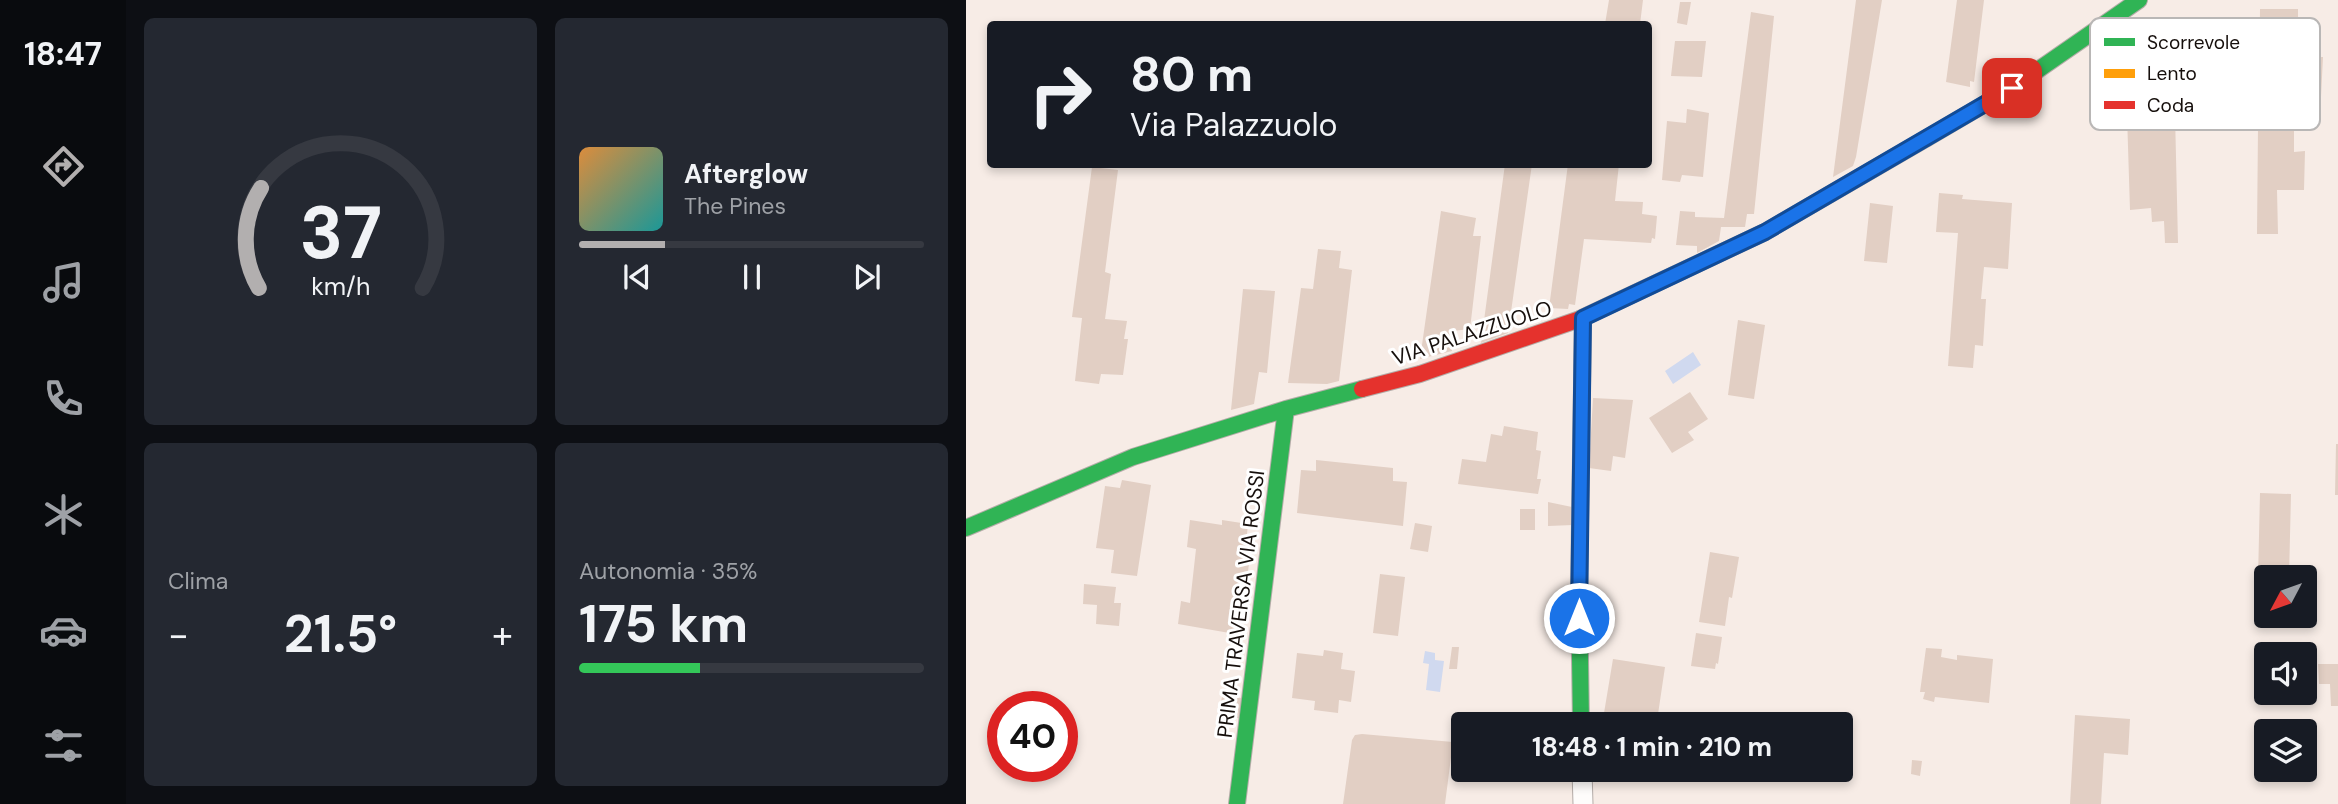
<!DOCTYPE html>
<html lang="it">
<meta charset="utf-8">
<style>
body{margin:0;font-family:"DM Sans",sans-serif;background:#242831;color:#f1f3f6;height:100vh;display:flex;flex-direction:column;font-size:26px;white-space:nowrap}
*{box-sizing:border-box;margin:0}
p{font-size:23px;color:#9ea1a6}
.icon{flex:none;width:38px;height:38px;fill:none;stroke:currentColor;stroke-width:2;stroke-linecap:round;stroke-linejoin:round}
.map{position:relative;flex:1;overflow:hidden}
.sheet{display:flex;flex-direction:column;gap:18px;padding:18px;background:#0d0f14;width:840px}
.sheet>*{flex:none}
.top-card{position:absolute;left:21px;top:21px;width:665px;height:147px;border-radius:7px;box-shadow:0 4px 10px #0003;background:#171b24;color:#f1f3f6;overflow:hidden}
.needle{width:46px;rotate:229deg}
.buttons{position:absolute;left:1288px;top:565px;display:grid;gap:14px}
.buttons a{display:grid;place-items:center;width:63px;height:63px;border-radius:7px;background:#171b24;box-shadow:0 4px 10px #0003;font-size:35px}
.speed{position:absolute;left:21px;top:691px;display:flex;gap:14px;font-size:35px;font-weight:700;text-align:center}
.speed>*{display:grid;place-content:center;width:91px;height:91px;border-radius:50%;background:#171b24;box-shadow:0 4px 10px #0003;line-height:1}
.speed .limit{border:10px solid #d22;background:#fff;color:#111}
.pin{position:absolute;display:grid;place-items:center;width:60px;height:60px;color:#fff;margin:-30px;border-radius:14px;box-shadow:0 4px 10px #0006}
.me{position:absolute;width:77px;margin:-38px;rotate:0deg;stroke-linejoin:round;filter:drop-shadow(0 0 5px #0008)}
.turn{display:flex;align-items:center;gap:24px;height:147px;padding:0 28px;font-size:32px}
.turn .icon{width:91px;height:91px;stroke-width:2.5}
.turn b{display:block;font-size:49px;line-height:60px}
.big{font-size:52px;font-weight:700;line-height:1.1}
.sheet .tile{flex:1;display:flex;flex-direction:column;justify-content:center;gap:10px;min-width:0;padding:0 24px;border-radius:10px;background:#242831}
.sheet .dial{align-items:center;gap:0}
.dial svg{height:182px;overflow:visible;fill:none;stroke:#363941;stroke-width:7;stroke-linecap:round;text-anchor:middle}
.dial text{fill:#f1f3f6;stroke:none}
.song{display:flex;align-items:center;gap:21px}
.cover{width:84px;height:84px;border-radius:10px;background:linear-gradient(135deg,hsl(30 70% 55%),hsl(180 70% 35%))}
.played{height:7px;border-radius:4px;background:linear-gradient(90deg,#b2afaf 25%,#363941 25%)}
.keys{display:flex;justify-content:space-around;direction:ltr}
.heat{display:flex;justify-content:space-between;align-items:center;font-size:38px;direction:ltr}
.charge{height:10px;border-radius:5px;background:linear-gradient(90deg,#34c759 35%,#363941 0)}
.sheet .tiles{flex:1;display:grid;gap:18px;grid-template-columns:repeat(2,1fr)}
.trip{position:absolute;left:485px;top:712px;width:402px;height:70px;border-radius:7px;background:#171b24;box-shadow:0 4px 10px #0003;font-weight:700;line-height:70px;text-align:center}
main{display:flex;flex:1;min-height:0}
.tabs{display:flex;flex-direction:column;width:126px;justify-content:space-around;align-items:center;background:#090b0e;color:#9ea1a6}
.tabs .icon{width:49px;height:49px}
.tabs .active{color:#b2afaf}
.tabs b{font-size:32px;color:#f1f3f6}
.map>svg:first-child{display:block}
.water{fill:#d0d9ef}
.building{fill:#e2cfc4}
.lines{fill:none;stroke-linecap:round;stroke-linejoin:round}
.street-casing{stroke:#b4aca8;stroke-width:21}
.fast-casing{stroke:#b4aca8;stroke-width:18}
.slow-casing{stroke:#b4aca8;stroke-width:18}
.jam-casing{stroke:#b4aca8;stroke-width:18}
.street{stroke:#fefcfb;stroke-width:19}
.fast{stroke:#30b455;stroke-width:16}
.slow{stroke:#ff9f0a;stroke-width:16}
.jam{stroke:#e5322d;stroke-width:16}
.route-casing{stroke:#114b97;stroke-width:18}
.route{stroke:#1a73e8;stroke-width:12}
.labels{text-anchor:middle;stroke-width:6;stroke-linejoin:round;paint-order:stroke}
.street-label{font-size:21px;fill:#160f0c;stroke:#fff}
.key{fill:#fff;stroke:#b9b7b6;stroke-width:2}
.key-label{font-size:19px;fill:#160f0c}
</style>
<main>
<nav class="tabs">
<b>18:47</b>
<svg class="icon active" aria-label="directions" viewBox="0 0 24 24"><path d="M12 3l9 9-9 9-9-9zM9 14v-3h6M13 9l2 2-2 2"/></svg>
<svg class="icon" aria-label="music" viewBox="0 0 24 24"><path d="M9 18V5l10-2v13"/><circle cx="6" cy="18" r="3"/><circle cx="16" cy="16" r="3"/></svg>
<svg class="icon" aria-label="phone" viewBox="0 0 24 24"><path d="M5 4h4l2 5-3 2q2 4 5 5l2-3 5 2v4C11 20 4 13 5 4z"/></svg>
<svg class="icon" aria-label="climate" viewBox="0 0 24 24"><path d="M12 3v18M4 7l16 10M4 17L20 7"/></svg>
<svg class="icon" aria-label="car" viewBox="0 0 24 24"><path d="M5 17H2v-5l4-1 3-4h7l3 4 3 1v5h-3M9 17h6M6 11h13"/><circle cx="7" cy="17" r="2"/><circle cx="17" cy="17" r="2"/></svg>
<svg class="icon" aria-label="filters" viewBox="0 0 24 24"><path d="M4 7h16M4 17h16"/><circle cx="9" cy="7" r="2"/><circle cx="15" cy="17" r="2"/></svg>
</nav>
<section class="sheet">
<div class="tiles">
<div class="tile dial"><svg viewBox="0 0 100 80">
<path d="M14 69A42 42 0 1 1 86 69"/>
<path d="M14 69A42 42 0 0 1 15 25" stroke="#b2afaf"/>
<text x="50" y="56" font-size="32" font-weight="700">37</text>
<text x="50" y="72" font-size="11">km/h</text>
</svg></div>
<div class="tile">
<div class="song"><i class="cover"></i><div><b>Afterglow</b><p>The Pines</p></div></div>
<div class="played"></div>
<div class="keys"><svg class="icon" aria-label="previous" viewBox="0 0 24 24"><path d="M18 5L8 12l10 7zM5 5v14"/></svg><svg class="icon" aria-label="pause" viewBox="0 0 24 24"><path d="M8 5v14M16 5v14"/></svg><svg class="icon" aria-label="next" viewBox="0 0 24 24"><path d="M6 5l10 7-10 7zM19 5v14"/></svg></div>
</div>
<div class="tile"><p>Clima</p>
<div class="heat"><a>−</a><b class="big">21.5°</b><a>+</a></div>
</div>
<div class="tile"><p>Autonomia · 35%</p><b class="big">175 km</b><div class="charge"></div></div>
</div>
</section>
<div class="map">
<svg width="1372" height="804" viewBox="0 0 1372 804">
<rect width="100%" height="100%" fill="#f7ece6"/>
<!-- water -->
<path class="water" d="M727 352 735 365 707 384 699 371Z
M459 651 469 653V660L478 661 474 692 460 690 463 664 457 663Z"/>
<!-- building -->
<path class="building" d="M643 0H677L674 24H639Z
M890 0H916L890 157 887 166 867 177Z
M991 0H1018L1008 82 1004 81V87L980 82Z
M714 2H725L721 25 711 23Z
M1294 9H1332V36L1350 37 1351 57H1357L1355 97H1338L1339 84 1317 83 1316 108 1293 109Z
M785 12 808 16 788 214H781L779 227H755L753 241 731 253V246L710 245 714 211 729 212V217L758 218Z
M709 41H740L736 77 705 76Z
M721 109 743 113 737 177 716 175 714 182 696 180 701 121 720 123Z
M1209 114 1212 243H1199L1198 221 1186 222 1185 208 1164 210 1161 115Z
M1292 127H1328V152L1339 151 1338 190H1311L1312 234H1291Z
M539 164H566L542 333 515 343Z
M602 164H653L649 201 677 202 676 214 691 216 689 239 686 238 685 243 618 239 609 305 603 304 602 309 583 308Z
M126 167 152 170 139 272 145 274 139 319 161 321 158 339H162L157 375 135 374 133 384 109 381 116 318 106 317Z
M973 193 997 195 996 199 1046 203 1042 269 1018 267 1015 299H1020L1017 346 1009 345 1007 368 982 366 992 233 970 232Z
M904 203 927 206 921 263 898 261Z
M475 211 510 218 507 236H515L504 329 487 331 486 351 454 359Z
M352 249 375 251 373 268 386 270 373 381 361 384 322 383 335 288 347 289Z
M277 289 309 291 301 373 293 372 288 404 265 410Z
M772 320 799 325 788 399 762 395Z
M724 392 742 419 722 432 728 440 706 453 683 418Z
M627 398 667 400 659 458 647 456 645 471 623 468Z
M538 426 572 432 570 450 575 451 571 479H575L572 494 492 484 496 459 520 462 525 434 536 436Z
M1370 444H1372V495H1369Z
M350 460 427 468V481L441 482 437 526 331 513 335 470 350 471Z
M156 480 185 485 171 576 145 573 148 550 130 548 139 486 154 488Z
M1294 493 1325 494 1323 578 1292 579Z
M582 502 606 507 607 525 582 526Z
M554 509H569V530H554Z
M224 520 256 525V520L282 524 280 544 285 545 275 635 212 624 215 601 224 603 230 549 221 547Z
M449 523 466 526 462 552 444 549Z
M744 552 773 557 766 598 763 597 759 626 733 622Z
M414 574 439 577 432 636 407 633Z
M118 584 150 587 148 603H155L153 626 130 624 131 605 117 604Z
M730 633 756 637 752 664 750 663 749 669 725 666Z
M486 647H493L491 669H483Z
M960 648 976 649 975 657 991 660V655L1027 659 1023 703 969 697 968 702 957 699 959 692H954Z
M358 650 377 653 375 669 389 671 385 702 373 700 372 713 348 710 349 701 326 698 331 653 357 656Z
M647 659 699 667 691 721 638 713Z
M1352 664H1372V706H1365L1364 684H1353Z
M256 697 278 698 276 719 252 714Z
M1109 715 1164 719 1162 755 1138 753 1135 804H1104Z
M396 734 487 742 479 804H377L386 740 389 735Z
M946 760 956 761 954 776 945 774Z"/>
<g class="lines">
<defs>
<path id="street" d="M616 770 617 804"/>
<path id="fast" d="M961 138 1046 88 1173 0
M0 528 167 457 320 409 396 389
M615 724 613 591 617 318
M271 804 320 409"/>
<path id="slow" d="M614 319 799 232 961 138"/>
<path id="jam" d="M396 389 454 374 614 319"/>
</defs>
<!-- street casing -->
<use href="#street" class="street-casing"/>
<!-- fast casing -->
<use href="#fast" class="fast-casing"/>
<!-- slow casing -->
<use href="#slow" class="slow-casing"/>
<!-- jam casing -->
<use href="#jam" class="jam-casing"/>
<!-- street -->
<use href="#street" class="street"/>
<!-- fast -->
<use href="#fast" class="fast"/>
<!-- slow -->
<use href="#slow" class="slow"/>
<!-- jam -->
<use href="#jam" class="jam"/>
</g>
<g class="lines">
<defs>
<path id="route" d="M613 618 617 318 799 232 1046 88"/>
</defs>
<!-- route casing -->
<use href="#route" class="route-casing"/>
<!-- route -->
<use href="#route" class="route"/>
</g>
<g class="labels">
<!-- street labels -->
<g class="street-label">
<text transform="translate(506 333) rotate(-18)" y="7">VIA PALAZZUOLO</text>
<text transform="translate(275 604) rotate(-83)" y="7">PRIMA TRAVERSA VIA ROSSI</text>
</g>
</g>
<!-- legend -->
<rect x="1124" y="18" width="230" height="112" rx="10" class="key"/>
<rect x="1138" y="38" width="31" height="8" fill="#30b455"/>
<rect x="1138" y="69" width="31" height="9" fill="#ff9f0a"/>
<rect x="1138" y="101" width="31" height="8" fill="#e5322d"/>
<g class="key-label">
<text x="1181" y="49">Scorrevole</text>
<text x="1181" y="80">Lento</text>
<text x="1181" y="112">Coda</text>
</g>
</svg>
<div class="buttons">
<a><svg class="needle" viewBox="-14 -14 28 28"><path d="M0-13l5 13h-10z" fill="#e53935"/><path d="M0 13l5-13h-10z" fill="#9ea1a6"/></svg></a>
<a><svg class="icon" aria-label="sound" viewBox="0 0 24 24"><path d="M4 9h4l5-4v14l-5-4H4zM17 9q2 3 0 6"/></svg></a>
<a><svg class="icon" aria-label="layers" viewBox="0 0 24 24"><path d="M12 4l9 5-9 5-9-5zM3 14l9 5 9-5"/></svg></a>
</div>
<div class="speed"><div class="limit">40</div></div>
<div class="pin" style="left:1046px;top:88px;background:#d93025"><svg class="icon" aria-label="arrive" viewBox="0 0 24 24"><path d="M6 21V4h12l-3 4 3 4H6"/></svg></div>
<svg class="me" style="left:613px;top:618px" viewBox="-20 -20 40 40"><circle r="17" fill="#1a73e8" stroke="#fff" stroke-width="3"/><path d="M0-11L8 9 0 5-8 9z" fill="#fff"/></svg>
<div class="trip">18:48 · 1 min · 210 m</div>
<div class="top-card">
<div class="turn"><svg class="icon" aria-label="right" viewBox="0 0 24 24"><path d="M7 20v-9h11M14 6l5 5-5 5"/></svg><div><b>80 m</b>Via Palazzuolo</div></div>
</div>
</div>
</main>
